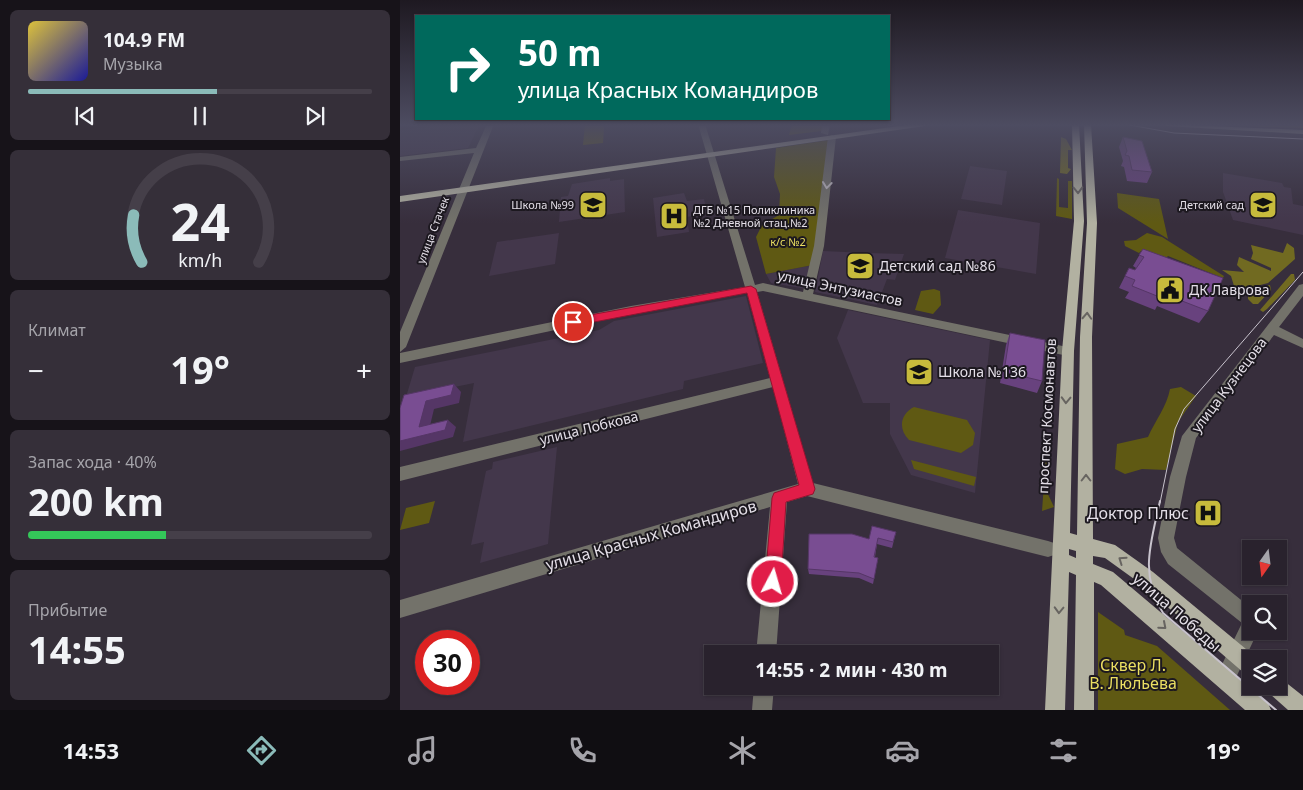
<!DOCTYPE html>
<html lang="ru">
<meta charset="utf-8">
<style>
body{margin:0;font-family:"Noto Sans",sans-serif;background:#352f39;color:#f1f3f6;height:100vh;display:flex;flex-direction:column;font-size:19px;white-space:nowrap}
*{box-sizing:border-box;margin:0}
p{font-size:16px;color:#a5a4aa}
.icon{flex:none;width:28px;height:28px;fill:none;stroke:currentColor;stroke-width:2;stroke-linecap:round;stroke-linejoin:round}
.map{position:relative;flex:1;overflow:hidden}
.side{display:flex;flex-direction:column;gap:10px;padding:10px;background:#171319;width:400px}
.side>*{flex:none}
.guide{position:absolute;left:15px;top:15px;width:475px;height:105px;border-radius:0px;box-shadow:0 1px 4px #0004,0 0 0 1px #453f49;background:#00695c;color:#fff;overflow:hidden}
.needle{width:32px;rotate:194deg}
.controls{position:absolute;left:842px;top:540px;display:grid;gap:10px}
.controls a{display:grid;place-items:center;width:45px;height:45px;border-radius:0px;background:#29222d;box-shadow:0 1px 4px #0004,0 0 0 1px #453f49;font-size:25px}
.speed{position:absolute;left:15px;top:630px;display:flex;gap:10px;font-size:25px;font-weight:700;text-align:center}
.speed>*{display:grid;place-content:center;width:65px;height:65px;border-radius:50%;background:#29222d;box-shadow:0 1px 4px #0004,0 0 0 1px #453f49;line-height:1}
.speed .limit{border:8px solid #d22;background:#fff;color:#111}
.pin{position:absolute;display:grid;place-items:center;width:42px;height:42px;color:#fff;margin:-21px;border:2px solid #fff;border-radius:50%;box-shadow:0 1px 5px #0007}
.me{position:absolute;width:55px;margin:-28px;rotate:6deg;stroke-linejoin:round;filter:drop-shadow(0 0 4px #0008)}
.turn{display:flex;align-items:center;gap:18px;height:105px;padding:0 20px;font-size:22px}
.turn .icon{width:65px;height:65px;stroke-width:2.5}
.turn b{display:block;font-size:35px;line-height:42px}
.big{font-size:38px;font-weight:700;line-height:1.1}
.side .widget{flex:1;display:flex;flex-direction:column;justify-content:center;gap:8px;min-width:0;padding:0 18px;border-radius:8px;background:#352f39}
.side .dial{align-items:center;gap:0}
.dial svg{height:130px;overflow:visible;fill:none;stroke:#453f49;stroke-width:7;stroke-linecap:round;text-anchor:middle}
.dial text{fill:#f1f3f6;stroke:none}
.song{display:flex;align-items:center;gap:15px}
.cover{width:60px;height:60px;border-radius:8px;background:linear-gradient(135deg,hsl(50 70% 55%),hsl(240 70% 35%))}
.played{height:5px;border-radius:2px;background:linear-gradient(90deg,#8bbbb9 55%,#453f49 55%)}
.keys{display:flex;justify-content:space-around;direction:ltr}
.heat{display:flex;justify-content:space-between;align-items:center;font-size:28px;direction:ltr}
.charge{height:8px;border-radius:4px;background:linear-gradient(90deg,#34c759 40%,#453f49 0)}
.trip{position:absolute;left:304px;top:645px;width:295px;height:50px;border-radius:0px;background:#29222d;box-shadow:0 1px 4px #0004,0 0 0 1px #453f49;font-weight:700;line-height:50px;text-align:center}
.menu{display:flex;height:80px;justify-content:space-around;align-items:center;background:#100e12;color:#a5a4aa}
.menu .icon{width:35px;height:35px}
.menu .selected{color:#8bbbb9}
.menu b{font-size:22px;color:#f1f3f6}
main{display:flex;flex:1;min-height:0}
.map>svg:first-child{display:block}
.built{fill:#43374b}
.green{fill:#5f5913}
.forest{fill:#716a21}
.lines{fill:none;stroke-linecap:round;stroke-linejoin:round}
.minor{fill:#73726a;fill-rule:evenodd}
.major{fill:#b2b1a1;fill-rule:evenodd}
.tram-far1{stroke:#c8c3cd;stroke-width:1}
.tram{stroke:#c8c3cd;stroke-width:2}
.wall{fill:#68427e}
.shaded-wall{fill:#553666}
.building{fill:#794d92;stroke:#553666}
.oneway{stroke:#c2bec2}
.oneway2{stroke:#676460}
.route{fill:#e11d48;stroke:#92132f}
.labels{text-anchor:middle;stroke-width:4;stroke-linejoin:round;paint-order:stroke}
.far-poi-label{font-size:11px;fill:#e4dfe8;stroke:#1c181f;text-anchor:end}
.far-street-label{font-size:11px;fill:#e4dfe8;stroke:#1c181f}
.far-park-label{font-size:11px;fill:#ebdf62;stroke:#1c181f}
.poi-label{font-size:14px;fill:#e4dfe8;stroke:#1c181f;text-anchor:start}
.street-label{font-size:14px;fill:#e4dfe8;stroke:#1c181f}
.near-poi-label{font-size:16px;fill:#e4dfe8;stroke:#1c181f;text-anchor:end}
.near-street-label{font-size:16px;fill:#e4dfe8;stroke:#1c181f}
.near-park-label{font-size:16px;fill:#ebdf62;stroke:#1c181f}
</style>
<main>
<section class="side">
<div class="widget">
<div class="song"><i class="cover"></i><div><b>104.9 FM</b><p>Музыка</p></div></div>
<div class="played"></div>
<div class="keys"><svg class="icon" aria-label="previous" viewBox="0 0 24 24"><path d="M18 5L8 12l10 7zM5 5v14"/></svg><svg class="icon" aria-label="pause" viewBox="0 0 24 24"><path d="M8 5v14M16 5v14"/></svg><svg class="icon" aria-label="next" viewBox="0 0 24 24"><path d="M6 5l10 7-10 7zM19 5v14"/></svg></div>
</div>
<div class="widget dial"><svg viewBox="0 0 100 80">
<path d="M14 69A42 42 0 1 1 86 69"/>
<path d="M14 69A42 42 0 0 1 9 40" stroke="#8bbbb9"/>
<text x="50" y="56" font-size="32" font-weight="700">24</text>
<text x="50" y="72" font-size="11">km/h</text>
</svg></div>
<div class="widget"><p>Климат</p>
<div class="heat"><a>−</a><b class="big">19°</b><a>+</a></div>
</div>
<div class="widget"><p>Запас хода · 40%</p><b class="big">200 km</b><div class="charge"></div></div>
<div class="widget"><p>Прибытие</p><b class="big">14:55</b></div>
</section>
<div class="map">
<svg width="903" height="710" viewBox="0 0 903 710">
<rect width="100%" height="100%" fill="#372e3c"/>
<!-- built -->
<path class="built" d="M57 124H80L68 148 0 156V130Z
M570 166 607 171 602 205 561 199Z
M823 173 882 183 884 187 891 188 893 204 903 206V235L833 220 823 192Z
M210 178V181L224 179 225 212 159 222 161 197 168 196 172 184Z
M284 193 287 201 304 199 307 213 287 217 289 232 257 237 253 198Z
M558 210 640 223 636 274 545 258Z
M159 233 155 264 89 276 97 242Z
M423 251 468 253 504 254 495 280 487 279 477 305 415 292Z
M413 265 407 289 371 283 366 274Z
M346 296 363 363 284 381 283 389 63 442 74 383 6 397 15 367 199 330 214 321Z
M448 310 590 340 575 493 511 475 490 434V403H463L437 338Z
M157 447 148 544 80 563 84 542 71 545 86 471 92 469 93 462Z"/>
<!-- green -->
<path class="green" d="M185 124H207L202 126 204 127 203 143 183 145Z
M392 124H423L421 131 389 135Z
M429 140 413 265 366 274 356 237 362 225 379 215 380 194 374 177 376 148Z
M657 178 659 179V207L668 208V181H672V219L656 216Z
M717 193 759 199 768 239 718 208Z
M747 233 762 237 824 276 823 278 768 256 765 259 741 251 739 253 725 246 724 241 736 240Z
M534 289 540 291 541 305 533 314 515 310 521 291Z
M781 387 796 396 778 422 766 470 742 469 725 474 715 469 717 444 748 437C755 421 767 406 770 389Z
M514 407 567 420 575 433 573 445 561 453 509 440C498 429 500 414 514 407Z
M647 442 649 443 645 488 654 507 642 511Z
M511 460 576 477 574 486 514 469Z
M35 501 29 523 0 530 6 508Z
M698 612 724 630 725 635 757 646 830 710H698Z"/>
<!-- forest -->
<path class="forest" d="M806 124H903V128L816 125Z
M661 137 666 139 672 150H668V168L671 169 667 174 660 173Z
M887 243 894 248 895 259 868 283 841 290 834 286 831 276 822 270 844 272 837 265 839 257 871 271V268L851 259 853 253 851 245 883 253Z
M891 274H894L895 280 867 309 863 312 860 310Z
M870 285 871 290 858 304H853L848 299V295L864 286Z"/>
<g class="lines">
<!-- minor -->
<path class="minor" d="M87 124H94L6 347 0 352V332L74 153 0 161V157L76 148Z
M298 124H305L355 285 363 283 403 292 414 246 428 137 432 135 436 137 424 246 413 294 672 348 674 351 672 354 668 356 363 291 357 292 413 483 648 541 654 543 656 549 654 555 648 557 407 496 387 502 376 654H356L370 507 0 618V600L398 484 373 387 0 481V467L370 378 347 293 231 314 0 363V353L231 306 345 287Z
M422 124H430L428 135 421 133Z
M903 284V296L879 327 903 339V348L874 335 796 438 786 477 774 538 777 548 851 608V631H858L832 686 825 689 818 686 815 679 842 623 768 564 761 552 758 538 770 477 782 436 899 285Z
M354 686H374L372 710H352Z"/>
<!-- major -->
<path class="major" d="M513 124H529L525 126 0 202V196Z
M672 124H679L684 221 674 351 670 533 677 535 680 337 687 223 684 124H691L697 223 692 337 693 539 715 545 753 572 858 659H851V676L844 673 741 584 705 558 693 556V564L713 572 868 703 871 710H845L701 585 694 582V710H674L676 575 669 572 665 710H645L662 351 674 221ZM669 549 676 551V558L669 555Z
M764 124 903 130V134L767 126Z
M879 677 903 696V710H888L869 693 866 686H879Z"/>
<!-- tram-far1 -->
<path class="tram-far1" d="M724 124 774 133 903 139
M760 503 775 429 784 409 903 272"/>
<!-- tram -->
<path class="tram" d="M760 501C751 543 739 573 763 613L876 710"/>
</g>
<!-- wall -->
<path class="wall" d="M723 137 752 172 747 183 727 181 724 167 721 166 723 161 719 147Z
M743 249 808 311 799 323 757 306 755 310 725 298 729 292 719 288 725 276 735 270 736 268 733 266Z
M610 333 642 381 637 393 600 383 606 345Z
M496 532 492 548 477 544 475 557 478 558 473 584 459 578 409 574 408 569 469 539Z"/>
<!-- shaded-wall -->
<path class="shaded-wall" d="M54 384 61 392 59 403 34 409 28 434 19 427 26 401Z
M48 420 56 427 53 437 0 451V441Z"/>
<!-- building -->
<path class="building" d="M723 137 742 141 752 172 732 170 729 156 725 155 727 151Z
M743 249 823 278 808 311 764 294 762 298 732 286 735 280 725 276 729 268 735 270 744 257 739 255Z
M610 333 645 340 642 381 604 372Z
M54 384 51 395 26 401 19 427 48 420 45 430 0 441V408L4 395Z
M472 526 496 532 493 542 478 538 474 557 478 558 474 579 459 573 408 569 409 534H452L469 539Z"/>
<!-- one-way arrows -->
<defs><path id="oneway-chevron" d="M-2-3.5L2.5 0L-2 3.5" fill="none" stroke-width="1.6" stroke-linecap="round" stroke-linejoin="round" transform="scale(1.25)"/></defs>
<use class="oneway" href="#oneway-chevron" transform="translate(427 185) rotate(97)"/>
<g class="oneway2">
<use href="#oneway-chevron" transform="translate(678 190) rotate(89)"/>
<use href="#oneway-chevron" transform="translate(687 316) rotate(-87)"/>
<use href="#oneway-chevron" transform="translate(666 400) rotate(92)"/>
<use href="#oneway-chevron" transform="translate(686 478) rotate(-90)"/>
<use href="#oneway-chevron" transform="translate(722 560) rotate(-145)"/>
<use href="#oneway-chevron" transform="translate(659 610) rotate(92)"/>
<use href="#oneway-chevron" transform="translate(763 626) rotate(41)"/>
</g>
<!-- sky -->
<linearGradient id="sky" x2="0" y2="1"><stop stop-color="#1e1921"/><stop offset="0.56" stop-color="#4d4c61"/><stop offset="1" stop-color="#4d4c61" stop-opacity="0"/></linearGradient>
<rect width="903" height="223" fill="url(#sky)"/>
<!-- route -->
<path class="route" d="M351 286 356 289 415 489 413 494 386 502 381 582 379 587 373 590 367 587 365 582 372 498 374 493 399 485 347 293 173 326 168 322 173 318Z"/>
<!-- icons -->
<defs>
<symbol id="school-square" viewBox="-11 -11 22 22"><rect x="-9" y="-9" width="18" height="18" rx="4" fill="#c7bb3c" stroke="#1c181f"/><path d="M0-5L7-2L0 1L-7-2ZM-4 1L0 2.5L4 1V4Q0 6-4 4Z" fill="#111"/></symbol>
<symbol id="hospital-square" viewBox="-11 -11 22 22"><rect x="-9" y="-9" width="18" height="18" rx="4" fill="#c7bb3c" stroke="#1c181f"/><path d="M-5-5h3v3.5h4V-5h3V5h-3V1.5h-4V5h-3Z" fill="#111"/></symbol>
<symbol id="civic-square" viewBox="-11 -11 22 22"><rect x="-9" y="-9" width="18" height="18" rx="4" fill="#c7bb3c" stroke="#1c181f"/><path d="M-.6-6.5H3V-4.5H.6V-3L4-1V1h2V6H-6V1h2V-1L-.6-3ZM-1.2 2.5V6h2.4V2.5Z" fill="#111"/></symbol>
</defs>
<g fill-rule="evenodd">
<use href="#school-square" x="177" y="189" width="32" height="32"/>
<use href="#school-square" x="847" y="189" width="32" height="32"/>
<use href="#hospital-square" x="258" y="200" width="32" height="32"/>
<use href="#school-square" x="444" y="250" width="32" height="32"/>
<use href="#civic-square" x="754" y="274" width="32" height="32"/>
<use href="#school-square" x="503" y="356" width="32" height="32"/>
<use href="#hospital-square" x="792" y="497" width="32" height="32"/>
</g>
<g class="labels">
<!-- far-poi labels -->
<g class="far-poi-label">
<text x="174" y="209">Школа №99</text>
<text x="844" y="209">Детский сад</text>
<text x="293" y="214" text-anchor="start">ДГБ №15 Поликлиника<tspan x="293" dy="13">№2 Дневной стац.№2</tspan></text>
</g>
<!-- far-street labels -->
<g class="far-street-label">
<text transform="translate(33 230) rotate(-69)" y="4">улица Стачек</text>
</g>
<!-- far-park labels -->
<g class="far-park-label">
<text x="388" y="246">к/с №2</text>
</g>
<!-- poi labels -->
<g class="poi-label">
<text x="479" y="271">Детский сад №86</text>
<text x="789" y="295">ДК Лаврова</text>
<text x="538" y="377">Школа №136</text>
</g>
<!-- street labels -->
<g class="street-label">
<text transform="translate(440 288) rotate(12)" y="5">улица Энтузиастов</text>
<text transform="translate(829 385) rotate(-53)" y="5">улица Кузнецова</text>
<text transform="translate(647 416) rotate(-87)" y="5">проспект Космонавтов</text>
<text transform="translate(189 428) rotate(-14)" y="5">улица Лобкова</text>
</g>
<!-- near-poi labels -->
<g class="near-poi-label">
<text x="789" y="519">Доктор Плюс</text>
</g>
<!-- near-street labels -->
<g class="near-street-label">
<text transform="translate(251 535) rotate(-16)" y="6">улица Красных Командиров</text>
<text transform="translate(777 612) rotate(41)" y="6">улица Победы</text>
</g>
<!-- near-park labels -->
<g class="near-park-label">
<text x="733" y="671">Сквер Л.<tspan x="733" dy="18">В. Люльева</tspan></text>
</g>
</g>
</svg>
<div class="controls">
<a><svg class="needle" viewBox="-14 -14 28 28"><path d="M0-13l5 13h-10z" fill="#e53935"/><path d="M0 13l5-13h-10z" fill="#a5a4aa"/></svg></a>
<a><svg class="icon" aria-label="search" viewBox="0 0 24 24"><circle cx="10" cy="10" r="6"/><path d="M15 15l6 6"/></svg></a>
<a><svg class="icon" aria-label="layers" viewBox="0 0 24 24"><path d="M12 4l9 5-9 5-9-5zM3 14l9 5 9-5"/></svg></a>
</div>
<div class="speed"><div class="limit">30</div></div>
<div class="pin" style="left:173px;top:322px;background:#d93025"><svg class="icon" aria-label="arrive" viewBox="0 0 24 24"><path d="M6 21V4h12l-3 4 3 4H6"/></svg></div>
<svg class="me" style="left:373px;top:582px" viewBox="-20 -20 40 40"><circle r="17" fill="#e11d48" stroke="#fff" stroke-width="3"/><path d="M0-11L8 9 0 5-8 9z" fill="#fff"/></svg>
<div class="trip">14:55 · 2 мин · 430 m</div>
<div class="guide">
<div class="turn"><svg class="icon" aria-label="right" viewBox="0 0 24 24"><path d="M7 20v-9h11M14 6l5 5-5 5"/></svg><div><b>50 m</b>улица Красных Командиров</div></div>
</div>
</div>
</main>
<nav class="menu">
<b>14:53</b>
<svg class="icon selected" aria-label="directions" viewBox="0 0 24 24"><path d="M12 3l9 9-9 9-9-9zM9 14v-3h6M13 9l2 2-2 2"/></svg>
<svg class="icon" aria-label="music" viewBox="0 0 24 24"><path d="M9 18V5l10-2v13"/><circle cx="6" cy="18" r="3"/><circle cx="16" cy="16" r="3"/></svg>
<svg class="icon" aria-label="phone" viewBox="0 0 24 24"><path d="M5 4h4l2 5-3 2q2 4 5 5l2-3 5 2v4C11 20 4 13 5 4z"/></svg>
<svg class="icon" aria-label="climate" viewBox="0 0 24 24"><path d="M12 3v18M4 7l16 10M4 17L20 7"/></svg>
<svg class="icon" aria-label="car" viewBox="0 0 24 24"><path d="M5 17H2v-5l4-1 3-4h7l3 4 3 1v5h-3M9 17h6M6 11h13"/><circle cx="7" cy="17" r="2"/><circle cx="17" cy="17" r="2"/></svg>
<svg class="icon" aria-label="filters" viewBox="0 0 24 24"><path d="M4 7h16M4 17h16"/><circle cx="9" cy="7" r="2"/><circle cx="15" cy="17" r="2"/></svg>
<b>19°</b>
</nav>
